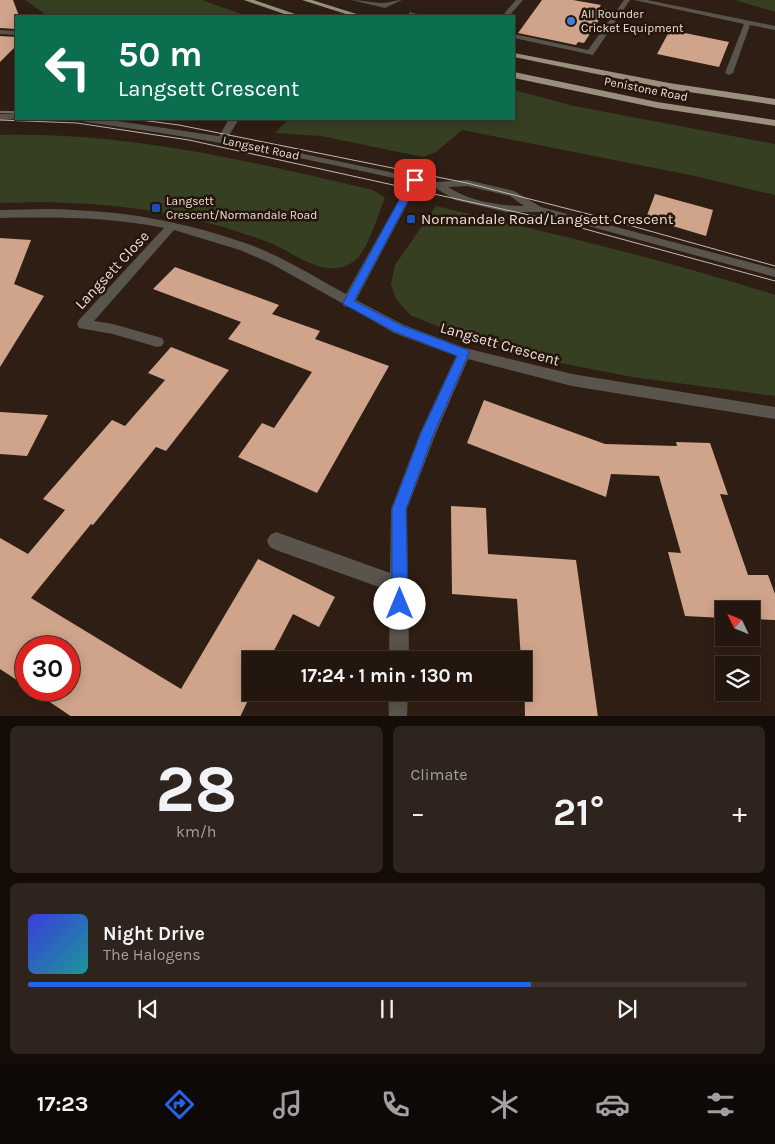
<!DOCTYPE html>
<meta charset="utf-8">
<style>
body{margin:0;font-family:Karla,sans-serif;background:#2f231d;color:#f1f3f6;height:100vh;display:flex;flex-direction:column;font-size:19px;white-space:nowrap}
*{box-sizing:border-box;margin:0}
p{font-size:16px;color:#a39f9e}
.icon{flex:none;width:28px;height:28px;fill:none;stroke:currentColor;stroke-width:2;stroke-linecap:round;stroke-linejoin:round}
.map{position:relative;height:716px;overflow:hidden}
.details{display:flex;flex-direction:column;gap:10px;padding:10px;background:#130c08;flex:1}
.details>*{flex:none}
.top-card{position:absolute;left:15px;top:15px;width:500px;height:105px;border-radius:0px;box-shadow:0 2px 12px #0003,0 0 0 1px #40352f;background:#0b6e4f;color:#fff;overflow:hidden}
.needle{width:32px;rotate:313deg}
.tools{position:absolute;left:715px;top:601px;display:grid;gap:10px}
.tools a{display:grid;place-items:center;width:45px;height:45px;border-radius:0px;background:#23160f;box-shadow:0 2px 12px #0003,0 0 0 1px #40352f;font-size:25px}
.speed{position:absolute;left:15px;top:636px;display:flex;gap:10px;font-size:25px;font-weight:700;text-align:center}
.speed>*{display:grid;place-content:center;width:65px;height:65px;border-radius:50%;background:#23160f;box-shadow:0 2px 12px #0003,0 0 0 1px #40352f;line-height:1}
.speed .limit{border:8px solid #d22;background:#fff;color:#111}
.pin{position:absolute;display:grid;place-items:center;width:42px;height:42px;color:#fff;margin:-21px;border-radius:10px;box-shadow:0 2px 8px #0006}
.me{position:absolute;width:55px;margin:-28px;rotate:0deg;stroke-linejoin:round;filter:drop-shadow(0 0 4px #0008)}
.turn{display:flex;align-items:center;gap:18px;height:105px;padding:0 20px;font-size:22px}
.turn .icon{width:65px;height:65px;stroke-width:2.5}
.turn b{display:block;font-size:35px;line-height:42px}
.big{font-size:38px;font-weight:700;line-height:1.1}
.details .card{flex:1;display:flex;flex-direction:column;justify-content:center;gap:8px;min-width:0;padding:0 18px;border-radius:8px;background:#2f231d}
.details .dial{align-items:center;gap:0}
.dial b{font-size:65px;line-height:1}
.song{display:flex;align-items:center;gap:15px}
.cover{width:60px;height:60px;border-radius:8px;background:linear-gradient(135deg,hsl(240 70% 55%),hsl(180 70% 35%))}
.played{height:5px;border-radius:2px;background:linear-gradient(90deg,#2563eb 70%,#40352f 70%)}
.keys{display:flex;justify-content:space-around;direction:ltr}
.heat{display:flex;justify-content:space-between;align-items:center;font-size:28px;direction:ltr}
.details .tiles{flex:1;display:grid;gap:10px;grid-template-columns:1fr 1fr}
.card:last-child{grid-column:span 2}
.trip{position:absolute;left:242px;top:651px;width:290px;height:50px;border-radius:0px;background:#23160f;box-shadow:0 2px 12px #0003,0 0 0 1px #40352f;font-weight:700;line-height:50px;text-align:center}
.tabs{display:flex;height:80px;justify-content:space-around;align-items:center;background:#0e0906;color:#a39f9e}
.tabs .icon{width:35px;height:35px}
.tabs .current{color:#2563eb}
.tabs b{font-size:22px;color:#f1f3f6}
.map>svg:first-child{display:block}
.green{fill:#373f22}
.building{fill:#d0a48b}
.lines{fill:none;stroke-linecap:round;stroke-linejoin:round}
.service{fill:#59554d;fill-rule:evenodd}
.minor{fill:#59554d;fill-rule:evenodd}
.tertiary{fill:#59554d;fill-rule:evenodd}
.trunk{fill:#9a907e;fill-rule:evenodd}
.tram{stroke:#c5b8b2;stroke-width:1}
.route{fill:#2563eb;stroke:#184099}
.shop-dot{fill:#3f7fe0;stroke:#25150b;stroke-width:2}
.transit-dot{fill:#1a4fb4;stroke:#25150b;stroke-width:2}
.labels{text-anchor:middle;stroke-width:5;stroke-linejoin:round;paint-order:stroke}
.far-poi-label{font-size:12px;fill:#ece0da;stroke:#25150b;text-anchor:start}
.far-street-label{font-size:12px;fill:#ece0da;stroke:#25150b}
.poi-label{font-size:15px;fill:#ece0da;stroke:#25150b;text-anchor:start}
.street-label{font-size:15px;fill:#ece0da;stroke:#25150b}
</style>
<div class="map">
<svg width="775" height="717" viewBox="0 0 775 717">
<rect width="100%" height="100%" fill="#2f1e14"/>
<!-- green -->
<path class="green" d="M25 0H202L247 16H48Z
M735 0H775V12Z
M514 90 574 106 775 144V195L690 175 462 130 436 152 423 157 321 136 275 133 289 119H514Z
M0 135C130 132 248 161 373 190L385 198C378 214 368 252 353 262 328 279 301 258 279 247 269 242 258 238 247 235 169 207 83 200 0 203Z
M436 206C550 233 664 259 775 295V396L632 377 556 362 459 335 410 315 396 299 391 284 395 265Z"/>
<!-- building -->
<path class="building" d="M0 0H13L19 16H16V29L0 28Z
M542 0H573L601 5 599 8 606 9 584 43 578 42 576 45 518 33Z
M670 30 729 42 719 67 657 54Z
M0 36 16 37V46L0 62Z
M655 194 713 210 706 236 646 218Z
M0 238 31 240 14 284 44 296 0 367Z
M175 267 279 305 272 314 320 331 315 339 389 366 317 493 238 457 262 423 274 428 312 372 228 339 241 322 153 289Z
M171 347 229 370 166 451 156 447 93 525 91 524 31 598 181 689 258 559 335 597 319 627 293 614 269 660H251L252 692 240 717H72L32 690H69V648H26V686L0 669V538L28 554 65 510 43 499 112 420 125 426 165 380 148 373Z
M484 400 605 444 677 446 676 442 710 443 728 495 720 494 748 575H768L775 594V620L751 619V610H724V618L685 616 668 552 681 553 659 476 611 474 606 497 467 443Z
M0 412 48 415 27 456 0 454Z
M451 506 486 508 488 554 576 560 598 717H525L524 660H521L517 599 452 594Z"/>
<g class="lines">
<!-- service -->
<path class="service" d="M351 0C362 0 372 3 383 3 389 3 395 0 402 0L385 8Z
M516 0H523L509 16H502Z
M624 0H630L593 55 514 38V34L588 50Z
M409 12 425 16H409Z"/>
<!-- minor -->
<path class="minor" d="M634 0H647L775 26V30L750 25 733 73 729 75 725 73 744 24Z
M0 30 16 31V35L0 34Z
M229 119H239L225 142H219L217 140Z
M415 177 420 180 356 300 404 325 465 348 572 374 775 407V419L572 386 468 359 436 433 407 509 409 660H389L390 591 276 550 270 547 267 541 270 535 276 532 390 573 391 509 420 433 456 356 394 333 349 307 344 306 342 303 270 263 240 250 174 230 94 321 113 324 162 338 164 342 162 346 157 347 113 334 79 328 77 324 79 320 164 228C109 217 56 217 0 218V210C24 210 49 208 73 210 132 212 192 224 248 244 282 256 314 277 346 294L410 180Z
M388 692H408L407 717H389Z"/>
<!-- tertiary -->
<path class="tertiary" d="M16 113V119L0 120V114Z
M80 119H104L218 136 437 182 467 180 514 191 541 207 775 269V277L537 212H506L455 200 434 187C318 161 202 137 85 122ZM467 186 510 196 524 206C499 206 469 201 448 187Z"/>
<!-- trunk -->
<path class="trunk" d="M244 0H254L301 16H290Z
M302 0H312L363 16H352Z
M514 53 669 83 775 99V105L669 89 514 57Z
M514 72 657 102 775 120V126L657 108 514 78Z"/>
<!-- tram -->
<path class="tram" d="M0 112H16
M133 119 179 125 467 183 596 216 775 266
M0 120 77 123 189 140 552 220 775 281"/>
</g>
<!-- route -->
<path class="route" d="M415 178 419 180 354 301 403 326 468 350 469 353 434 433 406 509 408 604 405 610 400 612 394 610 392 604V509L421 433 457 356 395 332 345 305 343 303 410 180Z"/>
<!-- markers -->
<circle class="shop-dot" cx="571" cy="21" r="5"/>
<g class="transit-dot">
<rect x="151" y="203" width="10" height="10" rx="2.5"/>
<rect x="406" y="214" width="10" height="10" rx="2.5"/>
</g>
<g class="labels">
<!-- far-poi labels -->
<g class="far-poi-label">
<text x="581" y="18">All Rounder<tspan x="581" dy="14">Cricket Equipment</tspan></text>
<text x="166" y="205">Langsett<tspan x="166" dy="14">Crescent/Normandale Road</tspan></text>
</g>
<!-- far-street labels -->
<g class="far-street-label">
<text transform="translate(646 89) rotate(11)" y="4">Penistone Road</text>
<text transform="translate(261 148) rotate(12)" y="4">Langsett Road</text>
</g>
<!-- poi labels -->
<g class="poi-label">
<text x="421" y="224">Normandale Road/Langsett Crescent</text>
</g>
<!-- street labels -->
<g class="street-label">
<text transform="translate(112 270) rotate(-47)" y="5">Langsett Close</text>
<text transform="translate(500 344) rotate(16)" y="5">Langsett Crescent</text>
</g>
</g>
</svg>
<div class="tools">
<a><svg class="needle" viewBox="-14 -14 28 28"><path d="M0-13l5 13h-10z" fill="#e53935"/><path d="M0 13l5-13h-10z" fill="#a39f9e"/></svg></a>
<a><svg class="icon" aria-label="layers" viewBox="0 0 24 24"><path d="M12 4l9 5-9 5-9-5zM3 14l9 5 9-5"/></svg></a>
</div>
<div class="speed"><div class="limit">30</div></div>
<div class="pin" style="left:415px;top:180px;background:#d93025"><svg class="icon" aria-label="arrive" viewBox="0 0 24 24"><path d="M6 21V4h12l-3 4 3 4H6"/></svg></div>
<svg class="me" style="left:400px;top:604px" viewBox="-20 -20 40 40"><circle r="19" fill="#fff"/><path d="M0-13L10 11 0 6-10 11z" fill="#2563eb"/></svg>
<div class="trip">17:24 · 1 min · 130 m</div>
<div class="top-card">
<div class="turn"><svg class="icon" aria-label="left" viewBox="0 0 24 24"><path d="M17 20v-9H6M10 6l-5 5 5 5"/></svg><div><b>50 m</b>Langsett Crescent</div></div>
</div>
</div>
<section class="details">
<div class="tiles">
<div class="card dial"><b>28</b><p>km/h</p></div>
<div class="card"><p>Climate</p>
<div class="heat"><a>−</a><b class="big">21°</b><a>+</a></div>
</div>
<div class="card">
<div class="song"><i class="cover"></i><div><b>Night Drive</b><p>The Halogens</p></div></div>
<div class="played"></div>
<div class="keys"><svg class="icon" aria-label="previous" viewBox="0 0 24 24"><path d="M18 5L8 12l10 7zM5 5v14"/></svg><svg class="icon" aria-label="pause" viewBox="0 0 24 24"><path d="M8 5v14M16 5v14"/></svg><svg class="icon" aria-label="next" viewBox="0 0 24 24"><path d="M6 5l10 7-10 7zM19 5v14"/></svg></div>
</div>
</div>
</section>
<nav class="tabs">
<b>17:23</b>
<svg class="icon current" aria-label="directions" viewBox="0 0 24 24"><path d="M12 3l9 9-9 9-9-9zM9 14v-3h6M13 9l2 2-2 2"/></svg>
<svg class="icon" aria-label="music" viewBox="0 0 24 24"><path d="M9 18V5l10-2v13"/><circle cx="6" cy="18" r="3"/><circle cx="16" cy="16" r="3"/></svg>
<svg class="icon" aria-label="phone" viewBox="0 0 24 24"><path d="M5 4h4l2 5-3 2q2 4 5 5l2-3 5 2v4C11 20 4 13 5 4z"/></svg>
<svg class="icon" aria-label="climate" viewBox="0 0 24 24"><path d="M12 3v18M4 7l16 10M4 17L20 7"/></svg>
<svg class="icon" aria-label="car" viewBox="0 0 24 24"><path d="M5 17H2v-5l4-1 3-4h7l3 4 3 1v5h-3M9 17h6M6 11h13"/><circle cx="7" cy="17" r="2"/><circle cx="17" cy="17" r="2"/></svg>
<svg class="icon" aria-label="filters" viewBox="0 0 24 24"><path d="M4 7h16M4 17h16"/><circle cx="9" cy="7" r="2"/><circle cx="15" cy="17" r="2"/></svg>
</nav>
